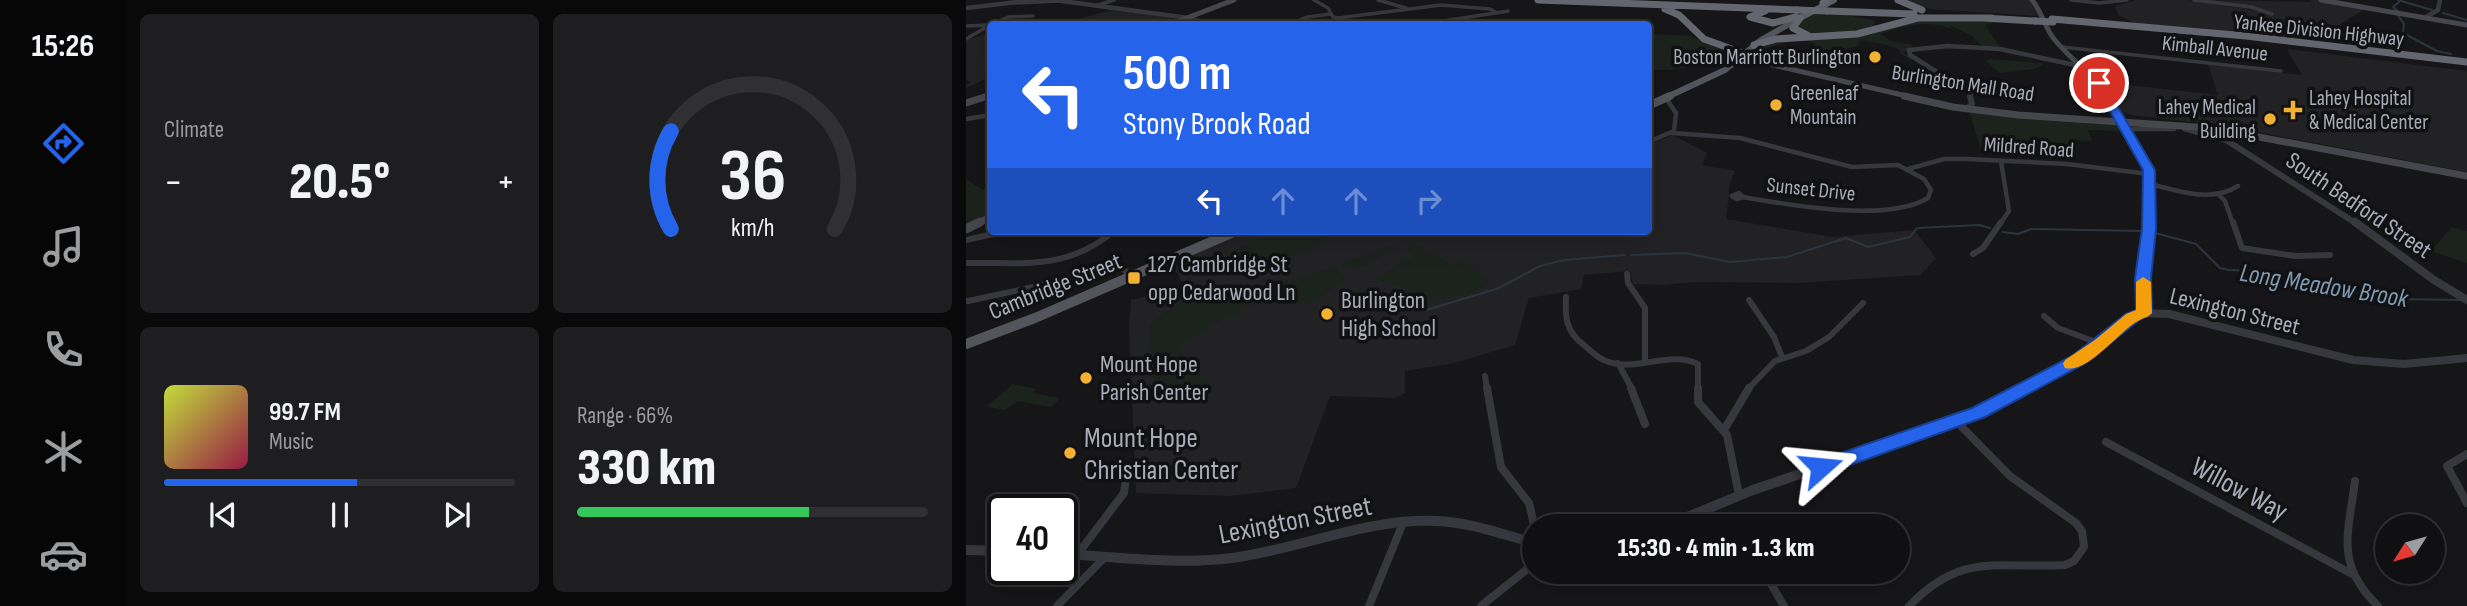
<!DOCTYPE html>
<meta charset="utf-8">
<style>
body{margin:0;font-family:"Sofia Sans Condensed",sans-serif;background:#1e1e20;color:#f1f3f6;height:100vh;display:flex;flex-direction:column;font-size:26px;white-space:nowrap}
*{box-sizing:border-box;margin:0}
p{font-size:23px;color:#9c9d9f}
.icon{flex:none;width:38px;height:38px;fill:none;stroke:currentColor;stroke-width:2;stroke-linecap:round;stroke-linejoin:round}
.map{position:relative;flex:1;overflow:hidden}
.sheet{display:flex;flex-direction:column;gap:14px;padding:14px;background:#09090a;width:840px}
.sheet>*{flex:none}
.guide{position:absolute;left:21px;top:21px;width:665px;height:214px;border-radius:7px;box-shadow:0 7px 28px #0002,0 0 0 2px #303032;background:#2563eb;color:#fff;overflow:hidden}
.needle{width:46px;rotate:233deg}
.tools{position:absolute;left:1409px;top:514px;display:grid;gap:14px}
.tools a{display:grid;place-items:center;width:70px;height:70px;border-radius:50%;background:#101012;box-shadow:0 7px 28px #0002,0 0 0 2px #303032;font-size:35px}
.speed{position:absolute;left:21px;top:494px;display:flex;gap:14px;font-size:35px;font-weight:700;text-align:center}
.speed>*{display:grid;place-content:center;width:91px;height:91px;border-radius:50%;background:#101012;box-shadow:0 7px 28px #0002,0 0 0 2px #303032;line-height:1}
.speed .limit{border:4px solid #111;border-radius:10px;background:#fff;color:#111}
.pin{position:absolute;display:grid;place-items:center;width:60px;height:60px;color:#fff;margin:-30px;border:4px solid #fff;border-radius:50%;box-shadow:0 2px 7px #0007}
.me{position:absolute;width:77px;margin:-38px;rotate:72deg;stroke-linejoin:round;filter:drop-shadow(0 0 5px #0008)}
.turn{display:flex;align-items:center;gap:24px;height:147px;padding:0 21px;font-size:32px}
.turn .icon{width:91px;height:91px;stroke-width:2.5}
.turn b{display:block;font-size:49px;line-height:60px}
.lanes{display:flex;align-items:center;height:66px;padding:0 21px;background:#0003;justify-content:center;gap:35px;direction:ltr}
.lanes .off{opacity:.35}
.big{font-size:52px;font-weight:800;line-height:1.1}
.sheet .widget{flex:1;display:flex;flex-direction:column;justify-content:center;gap:10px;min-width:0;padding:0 24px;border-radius:10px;background:#1e1e20}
.sheet .dial{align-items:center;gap:0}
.dial svg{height:182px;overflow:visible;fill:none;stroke:#303032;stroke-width:7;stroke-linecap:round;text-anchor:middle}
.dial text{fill:#f1f3f6;stroke:none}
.song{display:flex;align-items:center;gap:21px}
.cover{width:84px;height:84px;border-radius:10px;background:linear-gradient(135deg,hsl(70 70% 55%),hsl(340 70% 35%))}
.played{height:7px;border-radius:4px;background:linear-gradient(90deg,#2563eb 55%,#303032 55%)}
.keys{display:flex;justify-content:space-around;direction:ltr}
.heat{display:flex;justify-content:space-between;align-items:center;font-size:38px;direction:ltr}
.charge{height:10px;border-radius:5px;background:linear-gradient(90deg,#34c759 66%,#303032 0)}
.sheet .tiles{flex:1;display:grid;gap:14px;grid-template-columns:repeat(2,1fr)}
.trip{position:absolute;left:556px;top:514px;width:388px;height:70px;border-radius:35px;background:#101012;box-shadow:0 7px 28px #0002,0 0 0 2px #303032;font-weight:800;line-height:70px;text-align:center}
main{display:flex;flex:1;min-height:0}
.tabs{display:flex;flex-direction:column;width:126px;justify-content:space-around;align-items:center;background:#060607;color:#9c9d9f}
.tabs .icon{width:49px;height:49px}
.tabs .active{color:#2563eb}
.tabs b{font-size:32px;color:#f1f3f6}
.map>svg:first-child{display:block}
.built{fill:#222225}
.green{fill:#1c231d}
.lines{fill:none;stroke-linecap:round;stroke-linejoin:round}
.stream{stroke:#2c353c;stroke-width:2}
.minor-far3{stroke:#37383d;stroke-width:3.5}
.minor-far2{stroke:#37383d;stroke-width:4.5}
.minor-far1{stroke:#37383d;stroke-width:6}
.minor{stroke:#37383d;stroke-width:8}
.tertiary-far3{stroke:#37383d;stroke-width:4.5}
.tertiary-far2{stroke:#37383d;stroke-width:6}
.tertiary-far1{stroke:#37383d;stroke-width:8}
.tertiary{stroke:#37383d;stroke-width:10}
.secondary-far2{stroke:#45474d;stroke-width:5}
.secondary-far1{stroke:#45474d;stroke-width:7}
.secondary{stroke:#45474d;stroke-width:9}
.primary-far2{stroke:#53555c;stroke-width:6}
.primary-far1{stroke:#53555c;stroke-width:8}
.primary{stroke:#53555c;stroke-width:10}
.trunk{stroke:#5b5e65;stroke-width:6}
.motorway{stroke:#63666e;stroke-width:7}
.motorway-bridge{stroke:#63666e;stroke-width:7}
.route{fill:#2563eb;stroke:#184099;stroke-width:2}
.slow{fill:#f59e0b}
.poi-dot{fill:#f2b134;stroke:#111113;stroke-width:2.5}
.labels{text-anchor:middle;stroke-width:7;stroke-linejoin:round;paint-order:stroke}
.far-street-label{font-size:21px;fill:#a8adb8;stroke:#111113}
.far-poi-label{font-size:21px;fill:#a8adb8;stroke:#111113;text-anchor:end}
.street-label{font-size:24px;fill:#a8adb8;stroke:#111113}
.poi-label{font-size:24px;fill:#a8adb8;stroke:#111113;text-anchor:start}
.water-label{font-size:26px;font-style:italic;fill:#7f9bb3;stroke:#111113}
.near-poi-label{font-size:28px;fill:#a8adb8;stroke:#111113;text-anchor:start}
.near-street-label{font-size:28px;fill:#a8adb8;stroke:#111113}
</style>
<main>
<nav class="tabs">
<b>15:26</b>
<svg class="icon active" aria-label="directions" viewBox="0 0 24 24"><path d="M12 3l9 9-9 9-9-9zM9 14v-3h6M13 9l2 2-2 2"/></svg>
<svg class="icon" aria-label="music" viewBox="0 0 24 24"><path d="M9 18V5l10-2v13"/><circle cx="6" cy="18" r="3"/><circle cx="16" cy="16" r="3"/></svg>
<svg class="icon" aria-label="phone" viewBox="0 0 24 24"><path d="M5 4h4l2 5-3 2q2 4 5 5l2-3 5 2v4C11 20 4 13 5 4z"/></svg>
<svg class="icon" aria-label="climate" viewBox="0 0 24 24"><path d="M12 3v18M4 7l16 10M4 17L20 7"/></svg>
<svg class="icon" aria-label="car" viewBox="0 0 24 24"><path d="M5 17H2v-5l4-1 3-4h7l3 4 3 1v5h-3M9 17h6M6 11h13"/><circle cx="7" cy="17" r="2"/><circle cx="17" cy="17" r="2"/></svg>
</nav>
<section class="sheet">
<div class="tiles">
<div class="widget"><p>Climate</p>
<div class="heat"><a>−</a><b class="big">20.5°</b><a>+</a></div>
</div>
<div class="widget dial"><svg viewBox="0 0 100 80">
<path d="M14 69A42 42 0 1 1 86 69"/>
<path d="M14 69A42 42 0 0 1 14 26" stroke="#2563eb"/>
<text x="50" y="56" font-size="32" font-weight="700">36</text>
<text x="50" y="72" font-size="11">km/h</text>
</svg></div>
<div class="widget">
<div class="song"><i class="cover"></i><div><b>99.7 FM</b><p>Music</p></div></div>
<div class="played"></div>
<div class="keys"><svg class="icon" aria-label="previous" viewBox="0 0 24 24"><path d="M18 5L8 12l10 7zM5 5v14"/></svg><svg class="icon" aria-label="pause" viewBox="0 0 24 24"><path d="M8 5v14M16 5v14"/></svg><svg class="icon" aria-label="next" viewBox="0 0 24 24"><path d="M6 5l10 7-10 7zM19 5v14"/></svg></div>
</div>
<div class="widget"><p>Range · 66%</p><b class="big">330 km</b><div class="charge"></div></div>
</div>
</section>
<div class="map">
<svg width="1501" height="606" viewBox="0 0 1501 606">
<rect width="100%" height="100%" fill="#161618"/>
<!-- built -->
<path class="built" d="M939 0H1063L1073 16 964 9Z
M1170 0H1222L1306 13 1235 0 1346 2 1344 0H1353L1400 9 1374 24 1388 44 1168 23 1152 15 1149 6Z
M147 10 208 17 198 21 206 23 202 24H52L68 20 100 22Z
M24 33V77L0 88V84L5 83 0 80V40Z
M1321 49 1501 71V172L1255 125 1165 115 1152 109 1136 82 1252 95 1242 64 1336 75Z
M707 135 741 153 736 165 769 171 764 183 760 219 867 237 948 230 970 258 954 275 831 283 729 282 697 285 667 284 664 271 618 275 615 289 563 298 549 345 488 363 439 371V393L429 398 364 396 330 488 264 496 170 493 163 327 165 300 218 289 207 263 278 231H682L683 144Z"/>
<!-- green -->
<path class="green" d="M847 14H885L888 17 908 20 909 24C891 37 851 38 831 29L832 22Z
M988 19 1030 22 1019 25 1034 47 1016 46 1005 35 985 26 986 29C962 19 938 26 914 34L927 42 945 44 946 46 938 53 948 61 933 53 935 50C928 46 899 39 893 41L892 46 855 54 846 42C823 37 809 48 790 49 808 37 827 42 847 39 895 32 940 21 988 19Z
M683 34 724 36 756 50C740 68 705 72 683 69Z
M1022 59 1075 63 1077 64 1068 69 1034 73 1020 61Z
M1003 111 1152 123 1158 131 1121 130 1127 141 1104 140V155L1015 150Z
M0 179 15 189 24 191V215L0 227Z
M1486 227 1501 231V263L1465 251Z
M308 231H375L278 280 275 278 278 275H262L253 270 252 263 263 253Z
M445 243 488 266 494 261C505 266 518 272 523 284 504 295 467 303 446 298V295L437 288 408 278 447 257 441 246Z
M429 245 427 251 388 270 375 264Z
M369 266 381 281 340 305 333 304 313 292 248 324 214 346 213 350C224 361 231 371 242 382L226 389 201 390 194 387 187 376 175 367 183 345V327L188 320 224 297 247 294 260 297 276 295Z
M47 384 70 389 67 393 94 398 85 407 52 401 39 410 20 407Z"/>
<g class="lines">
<!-- stream -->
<path class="stream" d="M1432 0 1466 10
M1432 11 1427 7 1433 2
M1477 13 1501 20
M1431 14 1438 24 1437 33 1471 51 1485 54
M1037 232 1052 234 1065 229 1177 231
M1189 233 1230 244 1254 268 1263 270 1297 271 1336 284 1404 295 1416 294 1432 299 1495 300
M665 255 719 253 764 262 821 257 880 238 902 247 944 237 951 228 1013 225 1024 228
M457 311 533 288 574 266 598 260 659 255"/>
<!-- minor-far3 -->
<path class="minor-far3" d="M348 0 362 8 367 17 372 18 475 5 524 9 531 13
M412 0 440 8
M1105 0 1133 3 1161 0
M1228 0 1285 7 1306 14
M49 3 93 1
M129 6 148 0
M223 18 248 24
M26 24 42 17 67 16
M324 24 342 17 365 14
M458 24 542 11
M0 26 23 25
M0 39 24 25
M1096 47 1315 71"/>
<!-- minor-far2 -->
<path class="minor-far2" d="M0 119 24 115
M1160 129H1208
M1218 129 1264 142
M706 133 774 138 886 167 932 165 958 179 965 190 962 198C921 223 823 205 777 197
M682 142 708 131 710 113 700 98
M942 169 978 159H1001L1101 164 1183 174
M1184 184C1213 191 1245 203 1272 186
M773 193 777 197 771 199 766 196Z
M1252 194 1259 201 1267 224
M1034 224 1043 211 1035 161"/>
<!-- minor-far1 -->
<path class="minor-far1" d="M1267 222 1276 248 1329 256 1364 255
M0 240 40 231
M1007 254 1017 248 1035 222
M0 263C58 262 100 271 148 231
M661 274 662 283 679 308V362
M600 297C599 318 600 332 618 345 625 351 631 358 640 361 669 373 702 350 732 364V389
M783 300 808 337 816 357
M2 301 86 283 143 267 152 266 167 276
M1078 316 1092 328 1135 344
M652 363 666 389
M519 376 521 389
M782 389 809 361 840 351 863 337 897 303"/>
<!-- minor -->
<path class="minor" d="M521 388 535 467 563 503 569 529
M665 388 679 424
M732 388V402L761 435 773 495
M758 430 783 388
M1140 442 1386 574
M1501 454 1481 466 1501 503
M1389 481C1382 535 1369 564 1412 606
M738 510 756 527
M111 555 158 493 160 478
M798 572 818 606
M91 606 139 557
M403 606 437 523
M515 606 569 563
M943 606C997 551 1030 569 1099 565L1108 561 1118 547 1116 531 1110 523 1044 476 990 421"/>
<!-- tertiary-far3 -->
<path class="tertiary-far3" d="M88 0 223 18
M0 8 69 0
M1460 17 1472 10 1474 0
M1005 97 1004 93 944 55 943 50 982 46 1034 49 1118 67"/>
<!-- tertiary-far2 -->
<path class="tertiary-far2" d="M1000 109 1006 104 1004 96
M1154 121 1183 170V224
M1253 129 1260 140 1391 224"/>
<!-- tertiary-far1 -->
<path class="tertiary-far1" d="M1389 222 1468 280 1501 300
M1178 313 1177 268 1183 222
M1056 389 1118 356 1174 313 1203 314 1387 360 1438 364 1501 358"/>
<!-- tertiary -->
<path class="tertiary" d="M697 527 787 490 1013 413 1060 388
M0 550 37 551
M96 554C152 557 210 565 266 558 335 549 400 518 470 521 504 522 537 535 569 543"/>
<!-- secondary-far2 -->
<path class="secondary-far2" d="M1066 0C1076 12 1079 28 1088 39 1105 60 1127 74 1140 97
M1355 0 1501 25
M205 24 268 0
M781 52 803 60
M766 65 785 62 802 64 945 97
M17 97 24 95"/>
<!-- secondary-far1 -->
<path class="secondary-far1" d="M938 96 987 107 1052 115 1245 128 1501 176
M1139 96 1154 121
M0 103 22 96
M11 224 24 217"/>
<!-- secondary -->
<path class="secondary" d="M0 229 14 222"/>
<!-- primary-far2 -->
<path class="primary-far2" d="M701 97 759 70 795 40 834 18"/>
<!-- primary-far1 -->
<path class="primary-far1" d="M682 106 704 96"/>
<!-- primary -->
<path class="primary" d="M0 344 69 318 270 231"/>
<!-- trunk -->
<path class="trunk" d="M834 18 868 0"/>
<!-- motorway -->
<path class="motorway" d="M572 0 831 10
M932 0 956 10
M857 3 860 0
M699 9 713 15 738 39 774 52
M799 11 784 17 807 23 830 17
M861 11 948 14
M834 18 827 28 841 35
M1018 18 1069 21
M1086 19 1280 36 1501 62
M788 45 810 39 891 34 952 18H1026"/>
<!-- motorway-bridge -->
<path class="motorway-bridge" d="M831 10 861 11
M1069 21 1087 22"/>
</g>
<!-- route -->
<path class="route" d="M1129 81 1138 83 1189 170 1190 229 1185 278 1186 313 1172 321 1118 364 1019 417 862 473 855 475 848 473 845 467 848 462 1006 408 1106 356 1160 314 1170 310 1169 278 1176 229 1177 170 1128 83Z"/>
<!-- slow -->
<path class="slow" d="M1177 277 1185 282 1186 313C1182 318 1178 317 1172 321 1153 331 1122 374 1099 368L1097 364 1099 360 1129 340 1160 314 1170 310V282Z"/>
<!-- markers -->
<g class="poi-dot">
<circle cx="909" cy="57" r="7"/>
<circle cx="810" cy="105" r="7"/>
<path d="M1323.5 99.5h7v7h7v7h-7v7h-7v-7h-7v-7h7z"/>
<circle cx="1304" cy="119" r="7"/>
<rect x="161" y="271" width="14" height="14" rx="3.5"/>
<circle cx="361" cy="314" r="7"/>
<circle cx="120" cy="378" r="7"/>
<circle cx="104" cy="453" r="7"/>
</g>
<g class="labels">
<!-- far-street labels -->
<g class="far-street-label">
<text transform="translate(1353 30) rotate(6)" y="7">Yankee Division Highway</text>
<text transform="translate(1249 48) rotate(6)" y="7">Kimball Avenue</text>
<text transform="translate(997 83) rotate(9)" y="7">Burlington Mall Road</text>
<text transform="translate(1063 147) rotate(4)" y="7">Mildred Road</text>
<text transform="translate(845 189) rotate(6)" y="7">Sunset Drive</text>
</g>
<!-- far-poi labels -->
<g class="far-poi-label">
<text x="895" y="64">Boston Marriott Burlington</text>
<text x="824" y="100" text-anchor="start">Greenleaf<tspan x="824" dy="24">Mountain</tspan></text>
<text x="1343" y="105" text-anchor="start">Lahey Hospital<tspan x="1343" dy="24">&amp; Medical Center</tspan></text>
<text x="1290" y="114">Lahey Medical<tspan x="1290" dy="24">Building</tspan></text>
</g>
<!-- street labels -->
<g class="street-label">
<text transform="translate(1393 205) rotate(34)" y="8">South Bedford Street</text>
<text transform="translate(89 286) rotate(-22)" y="8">Cambridge Street</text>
<text transform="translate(1269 311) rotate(14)" y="8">Lexington Street</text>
</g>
<!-- poi labels -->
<g class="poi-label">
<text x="182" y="272">127 Cambridge St<tspan x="182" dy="28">opp Cedarwood Ln</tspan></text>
<text x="375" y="308">Burlington<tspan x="375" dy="28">High School</tspan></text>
<text x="134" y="372">Mount Hope<tspan x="134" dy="28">Parish Center</tspan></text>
</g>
<!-- water labels -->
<g class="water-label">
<text transform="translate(1358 285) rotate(9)" y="9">Long Meadow Brook</text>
</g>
<!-- near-poi labels -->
<g class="near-poi-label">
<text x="118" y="447">Mount Hope<tspan x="118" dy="32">Christian Center</tspan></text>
</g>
<!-- near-street labels -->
<g class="near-street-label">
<text transform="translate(1274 488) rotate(28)" y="10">Willow Way</text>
<text transform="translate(329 519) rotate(-11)" y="10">Lexington Street</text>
</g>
</g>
</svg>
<div class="tools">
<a><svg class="needle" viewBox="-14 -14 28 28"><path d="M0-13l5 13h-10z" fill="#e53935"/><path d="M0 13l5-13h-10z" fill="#9c9d9f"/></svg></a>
</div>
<div class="speed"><div class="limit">40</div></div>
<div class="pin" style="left:1133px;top:83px;background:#d93025"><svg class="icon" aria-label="arrive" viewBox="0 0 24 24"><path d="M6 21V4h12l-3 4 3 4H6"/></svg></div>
<svg class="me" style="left:855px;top:467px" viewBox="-20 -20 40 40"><path d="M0-17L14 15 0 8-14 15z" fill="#2563eb" stroke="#fff" stroke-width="4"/></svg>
<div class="trip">15:30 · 4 min · 1.3 km</div>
<div class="guide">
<div class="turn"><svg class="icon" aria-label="left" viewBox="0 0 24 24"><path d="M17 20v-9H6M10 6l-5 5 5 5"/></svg><div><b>500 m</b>Stony Brook Road</div></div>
<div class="lanes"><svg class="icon" aria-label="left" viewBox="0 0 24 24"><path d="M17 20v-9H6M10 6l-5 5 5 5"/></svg><svg class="icon off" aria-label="ahead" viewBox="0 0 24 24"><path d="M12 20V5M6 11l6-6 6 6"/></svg><svg class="icon off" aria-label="ahead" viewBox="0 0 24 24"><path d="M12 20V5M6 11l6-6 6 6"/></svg><svg class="icon off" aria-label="right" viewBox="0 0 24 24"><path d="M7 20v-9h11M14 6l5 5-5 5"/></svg></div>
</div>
</div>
</main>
